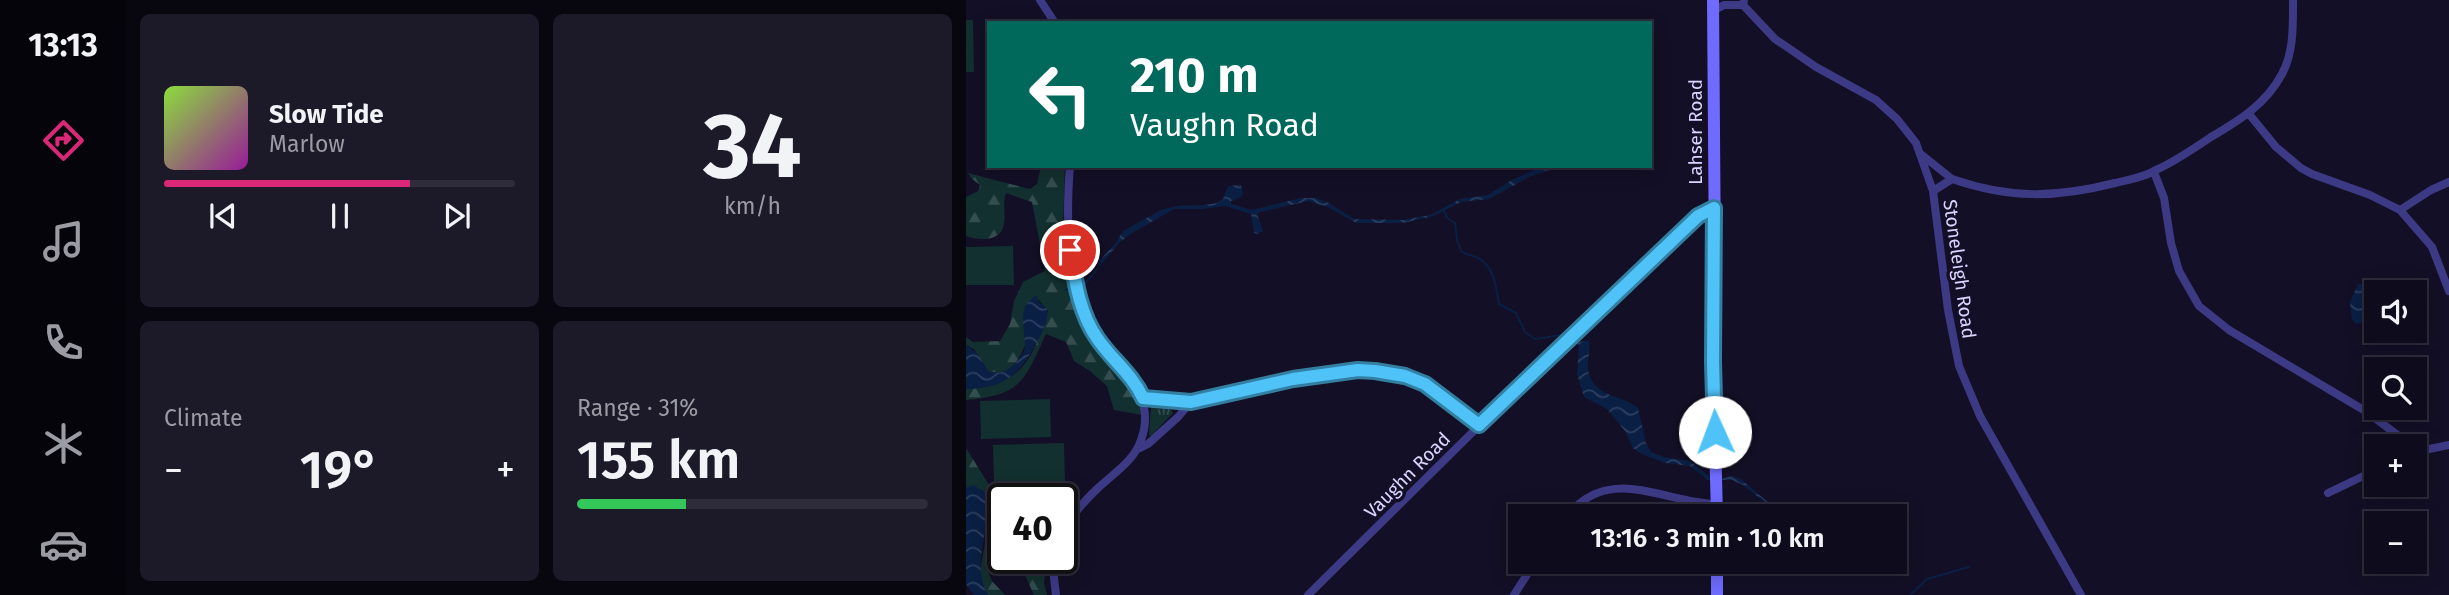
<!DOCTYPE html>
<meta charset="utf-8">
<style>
body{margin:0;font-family:"Fira Sans",sans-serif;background:#1c1929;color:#f1f3f6;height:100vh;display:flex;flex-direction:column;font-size:26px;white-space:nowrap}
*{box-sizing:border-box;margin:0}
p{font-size:23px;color:#9b9ba3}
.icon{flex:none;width:38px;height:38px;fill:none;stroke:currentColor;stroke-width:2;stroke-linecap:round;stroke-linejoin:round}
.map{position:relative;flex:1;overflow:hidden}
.panel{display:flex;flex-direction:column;gap:14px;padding:14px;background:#08060f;width:840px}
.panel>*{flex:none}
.banner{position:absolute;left:21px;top:21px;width:665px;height:147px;border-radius:0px;box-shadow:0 4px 18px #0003,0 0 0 2px #2e2b3b;background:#00695c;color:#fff;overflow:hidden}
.tools{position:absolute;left:1398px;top:280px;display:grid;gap:14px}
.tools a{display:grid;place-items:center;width:63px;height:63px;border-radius:0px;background:#0e0b1c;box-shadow:0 4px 18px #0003,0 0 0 2px #2e2b3b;font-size:35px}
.speed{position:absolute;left:21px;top:483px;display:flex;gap:14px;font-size:35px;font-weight:700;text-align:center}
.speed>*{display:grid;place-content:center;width:91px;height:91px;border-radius:50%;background:#0e0b1c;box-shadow:0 4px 18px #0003,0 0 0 2px #2e2b3b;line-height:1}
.speed .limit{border:4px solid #111;border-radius:10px;background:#fff;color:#111}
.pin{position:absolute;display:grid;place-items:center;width:60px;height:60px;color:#fff;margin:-30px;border:4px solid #fff;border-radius:50%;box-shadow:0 2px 7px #0007}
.me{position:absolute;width:77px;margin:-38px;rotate:358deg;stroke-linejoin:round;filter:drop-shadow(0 0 5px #0008)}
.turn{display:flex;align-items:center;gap:24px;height:147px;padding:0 28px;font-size:32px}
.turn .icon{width:91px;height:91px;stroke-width:2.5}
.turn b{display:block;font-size:49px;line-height:60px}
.big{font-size:52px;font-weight:600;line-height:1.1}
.panel .card{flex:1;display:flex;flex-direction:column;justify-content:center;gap:10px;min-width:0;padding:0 24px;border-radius:10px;background:#1c1929}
.panel .dial{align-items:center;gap:0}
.dial b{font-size:91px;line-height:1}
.song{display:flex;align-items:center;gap:21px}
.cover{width:84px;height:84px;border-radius:10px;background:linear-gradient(135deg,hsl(90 70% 55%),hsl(300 70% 35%))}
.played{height:7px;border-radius:4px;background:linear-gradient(90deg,#db2777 70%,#2e2b3b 70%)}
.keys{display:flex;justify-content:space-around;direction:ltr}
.heat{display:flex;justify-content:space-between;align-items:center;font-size:38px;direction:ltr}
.charge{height:10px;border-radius:5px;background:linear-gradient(90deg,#34c759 31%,#2e2b3b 0)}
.panel .tiles{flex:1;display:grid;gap:14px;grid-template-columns:repeat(2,1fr)}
.trip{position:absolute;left:542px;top:504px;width:399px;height:70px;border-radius:0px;background:#0e0b1c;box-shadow:0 4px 18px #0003,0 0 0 2px #2e2b3b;font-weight:600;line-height:70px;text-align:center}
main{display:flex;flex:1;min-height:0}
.dock{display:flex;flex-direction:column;width:126px;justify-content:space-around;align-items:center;background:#06040b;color:#9b9ba3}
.dock .icon{width:49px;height:49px}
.dock .on{color:#db2777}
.dock b{font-size:32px;color:#f1f3f6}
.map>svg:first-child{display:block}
.grass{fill:url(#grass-tufts)}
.forest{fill:url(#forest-firs)}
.park{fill:#12302f}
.water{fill:url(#water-waves)}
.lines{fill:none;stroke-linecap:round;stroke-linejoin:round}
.stream{stroke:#0a1f44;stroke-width:2}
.street{stroke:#3d3a85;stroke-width:8}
.secondary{stroke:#6f6bff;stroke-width:12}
.route-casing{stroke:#337fa1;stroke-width:18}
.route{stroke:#4fc3f7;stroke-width:12}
.labels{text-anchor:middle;stroke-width:7;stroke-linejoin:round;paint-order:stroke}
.street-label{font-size:19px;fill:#d9d4ff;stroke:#130f26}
</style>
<main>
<nav class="dock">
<b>13:13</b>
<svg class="icon on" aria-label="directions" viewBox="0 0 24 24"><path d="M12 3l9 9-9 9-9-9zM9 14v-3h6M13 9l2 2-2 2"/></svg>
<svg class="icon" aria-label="music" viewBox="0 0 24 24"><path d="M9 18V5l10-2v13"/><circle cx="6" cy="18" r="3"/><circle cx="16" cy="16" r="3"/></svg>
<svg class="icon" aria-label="phone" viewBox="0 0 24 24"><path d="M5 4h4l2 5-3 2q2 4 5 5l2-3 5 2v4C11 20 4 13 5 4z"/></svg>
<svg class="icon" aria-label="climate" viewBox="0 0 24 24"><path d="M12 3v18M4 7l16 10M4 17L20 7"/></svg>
<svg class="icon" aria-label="car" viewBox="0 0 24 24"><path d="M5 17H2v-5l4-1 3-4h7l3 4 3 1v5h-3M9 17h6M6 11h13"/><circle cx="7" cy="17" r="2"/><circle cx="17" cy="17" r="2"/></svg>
</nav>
<section class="panel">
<div class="tiles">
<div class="card">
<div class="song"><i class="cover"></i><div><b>Slow Tide</b><p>Marlow</p></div></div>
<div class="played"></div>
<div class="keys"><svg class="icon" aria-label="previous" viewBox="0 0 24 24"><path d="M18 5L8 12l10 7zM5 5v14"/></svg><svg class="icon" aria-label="pause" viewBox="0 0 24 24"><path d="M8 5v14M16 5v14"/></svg><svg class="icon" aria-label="next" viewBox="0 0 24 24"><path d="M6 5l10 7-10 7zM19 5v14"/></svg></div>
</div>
<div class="card dial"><b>34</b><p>km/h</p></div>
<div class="card"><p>Climate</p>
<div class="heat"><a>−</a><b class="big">19°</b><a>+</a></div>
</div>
<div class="card"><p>Range · 31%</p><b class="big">155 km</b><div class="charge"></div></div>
</div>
</section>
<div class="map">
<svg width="1483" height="595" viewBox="0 0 1483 595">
<defs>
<pattern id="grass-tufts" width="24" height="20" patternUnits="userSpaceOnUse" patternTransform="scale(1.75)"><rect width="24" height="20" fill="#12302f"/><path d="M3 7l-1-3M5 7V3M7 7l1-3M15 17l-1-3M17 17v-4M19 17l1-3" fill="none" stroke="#344d4e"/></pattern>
<pattern id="forest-firs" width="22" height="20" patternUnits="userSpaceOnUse" patternTransform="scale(1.75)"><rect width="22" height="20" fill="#12302f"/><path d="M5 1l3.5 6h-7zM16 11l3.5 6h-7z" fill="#344d4e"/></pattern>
<pattern id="water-waves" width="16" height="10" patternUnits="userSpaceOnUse" patternTransform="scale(1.75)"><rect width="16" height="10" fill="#0a1f44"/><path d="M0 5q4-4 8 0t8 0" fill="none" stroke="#2d3f60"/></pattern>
</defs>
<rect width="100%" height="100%" fill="#130f26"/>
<!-- grass -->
<path class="grass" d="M188 404 202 406 207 413 185 436 183 435 185 407Z"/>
<!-- forest -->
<path class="forest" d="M75 166H99L97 227 109 299 123 334 171 394 176 415 148 410 141 386 124 371 108 361 100 342 80 334C58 381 56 395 0 400V389C56 385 66 361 82 311L72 299C65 322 58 383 22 371L8 349 0 345V337L7 342 34 341 44 324 48 301 57 282 79 271 66 202 40 193C36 204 40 212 38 223 36 242 14 241 0 236V197L12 191 14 185 6 179 2 173 64 189 71 184Z
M0 448 23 485 35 499 28 543 20 567 26 581 39 595H22C8 573 19 554 21 531 22 521 20 512 24 503L5 487 0 488Z
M54 558H81L78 583 81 595H68L53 562Z"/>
<!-- park -->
<path class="park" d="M0 20H7L8 72H0Z
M47 246 48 285H0V247Z
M84 399 85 437 15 439 14 401Z
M98 443 99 481 28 484 27 445Z"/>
<!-- water -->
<path class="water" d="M596 166 563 177 523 199 495 202 468 216 437 223H390L362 207 342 201 294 212 291 214 297 231 292 234 288 233 285 214 259 206 236 209H208L166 233 154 242 132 268 133 261 149 244 157 231 195 210 211 206 238 205 251 203 257 199 262 186 275 185 277 194 275 197 265 201V204L286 210 335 198H349L363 203 388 219 436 220 464 215 494 199 522 195 544 181 570 169Z
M1392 284H1402L1413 292H1410L1409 320 1390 324 1386 320 1384 302Z
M71 296 72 301 81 308C83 320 76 334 70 344 52 376 38 388 0 389V345L11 353 22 371C38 377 49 365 58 352 62 334 47 305 71 296Z
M623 340C625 351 620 363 623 374 630 398 657 395 672 408L680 443 685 452 698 457 724 461 743 476 759 478 765 476 775 479 818 516 811 515 797 501 777 485 766 480H742L724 466 699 463 674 453 667 448 659 431 641 409 618 397 611 374 613 345 610 343Z
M7 485 21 493 24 498C23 530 5 566 22 595H8L0 584V488Z"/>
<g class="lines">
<!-- stream -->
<path class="stream" d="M478 211 481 218 489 223 491 240 495 251C500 255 506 255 512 258 529 267 530 288 533 304L550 313 559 332 569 339 595 335
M118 285 132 268
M100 290 103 289
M945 594 961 579 1003 567"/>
<!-- street -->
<path class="street" d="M74 0 89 23
M778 0 777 5 809 39 821 47 850 67 910 100 931 119 950 143 967 191 982 310 993 366 1014 416 1115 595
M747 11 758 5H777
M1283 114 1310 147 1335 168 1346 174 1404 195 1434 210 1465 190 1483 182
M956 155 986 179
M1188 172 1198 198 1205 243 1213 271 1233 306 1263 330 1401 412 1446 446
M967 191 986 179C1044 199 1090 198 1149 183 1163 180 1178 177 1190 170 1210 161 1227 149 1245 137 1274 120 1300 104 1316 74 1328 52 1327 24 1327 0
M1434 210 1466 247 1483 291
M177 398 225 402
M172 449 182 444 212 417 225 402 327 379 392 370 416 371 448 380 470 391 513 425
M1449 452 1483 445
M1362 493 1410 470
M601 516C644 463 697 503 751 504
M96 534C105 516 118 501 132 488 148 473 168 461 175 440 196 385 132 356 117 310 101 263 100 215 104 166
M89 558 88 578 90 595
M342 595 534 405 732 216 749 208
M548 595 569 562"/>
<!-- secondary -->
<path class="secondary" d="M747 0 749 263 747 362 751 516
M751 562V595"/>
</g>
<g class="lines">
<defs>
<path id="route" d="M104 250C109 280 113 312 131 338 145 359 166 374 177 398L225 402 327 379 392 370 409 371 439 376 459 384 513 425 732 216 748 208 747 362 749 432"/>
</defs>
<!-- route casing -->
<use href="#route" class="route-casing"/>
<!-- route -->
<use href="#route" class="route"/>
</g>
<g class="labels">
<!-- street labels -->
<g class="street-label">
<text transform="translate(729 132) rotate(-90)" y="7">Lahser Road</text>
<text transform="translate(994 269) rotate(82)" y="7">Stoneleigh Road</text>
<text transform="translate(441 475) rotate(-45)" y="7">Vaughn Road</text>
</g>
</g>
</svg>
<div class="tools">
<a><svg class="icon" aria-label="sound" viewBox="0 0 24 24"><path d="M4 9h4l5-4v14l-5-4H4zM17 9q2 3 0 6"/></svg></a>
<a><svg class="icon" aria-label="search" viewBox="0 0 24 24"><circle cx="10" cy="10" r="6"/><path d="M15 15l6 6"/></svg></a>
<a>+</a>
<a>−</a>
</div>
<div class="speed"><div class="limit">40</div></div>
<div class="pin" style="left:104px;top:250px;background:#d93025"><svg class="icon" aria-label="arrive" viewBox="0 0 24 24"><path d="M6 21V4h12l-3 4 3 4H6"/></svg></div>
<svg class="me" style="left:749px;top:432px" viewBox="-20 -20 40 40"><circle r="19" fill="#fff"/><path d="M0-13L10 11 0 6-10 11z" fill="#4fc3f7"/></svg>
<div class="trip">13:16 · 3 min · 1.0 km</div>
<div class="banner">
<div class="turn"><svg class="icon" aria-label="left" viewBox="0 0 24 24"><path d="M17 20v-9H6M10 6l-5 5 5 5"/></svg><div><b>210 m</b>Vaughn Road</div></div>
</div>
</div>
</main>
